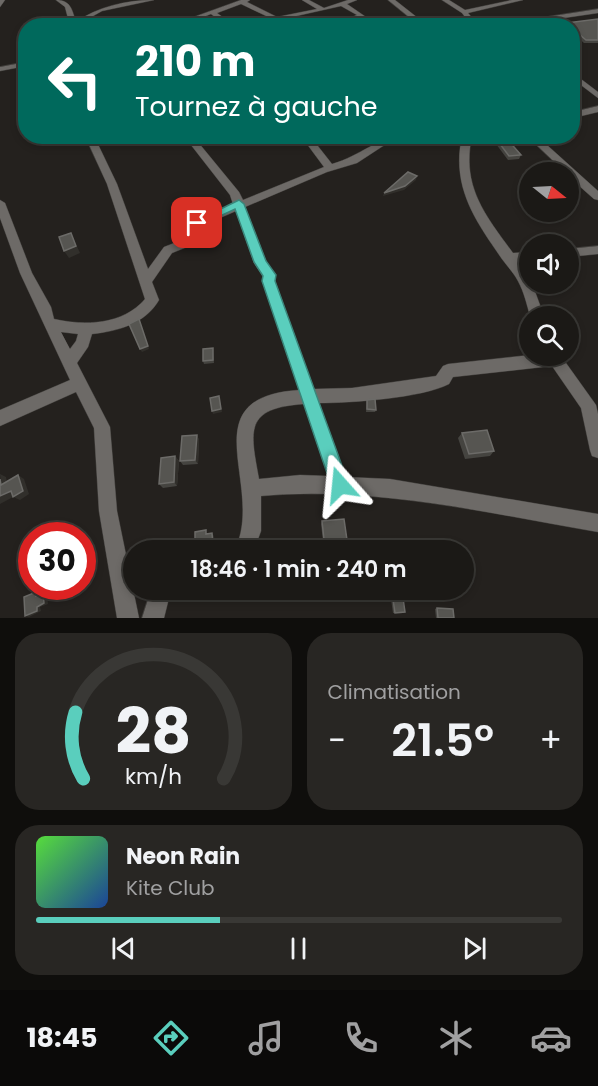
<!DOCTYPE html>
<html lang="fr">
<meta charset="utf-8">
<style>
body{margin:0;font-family:Poppins,sans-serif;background:#282623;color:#f1f3f6;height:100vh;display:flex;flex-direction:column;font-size:22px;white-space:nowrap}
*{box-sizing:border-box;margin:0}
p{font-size:20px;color:#a0a0a1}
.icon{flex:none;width:33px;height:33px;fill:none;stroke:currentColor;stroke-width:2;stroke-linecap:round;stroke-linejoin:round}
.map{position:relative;height:618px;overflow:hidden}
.panel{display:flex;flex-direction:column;gap:15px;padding:15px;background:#0f0e0c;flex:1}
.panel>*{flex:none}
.guide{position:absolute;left:18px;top:18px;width:562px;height:126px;border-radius:24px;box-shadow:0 3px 9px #0003,0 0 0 2px #393835;background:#00695c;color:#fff;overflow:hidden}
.needle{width:39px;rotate:108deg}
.fabs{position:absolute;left:519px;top:162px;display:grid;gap:12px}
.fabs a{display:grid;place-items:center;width:60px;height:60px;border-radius:50%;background:#1b1916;box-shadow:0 3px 9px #0003,0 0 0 2px #393835;font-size:30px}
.speed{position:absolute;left:18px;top:522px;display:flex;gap:12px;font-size:30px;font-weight:700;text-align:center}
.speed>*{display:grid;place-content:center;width:78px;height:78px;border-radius:50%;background:#1b1916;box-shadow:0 3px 9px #0003,0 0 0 2px #393835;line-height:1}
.speed .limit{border:9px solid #d22;background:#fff;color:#111}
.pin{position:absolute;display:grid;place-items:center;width:51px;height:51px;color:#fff;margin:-26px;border-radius:12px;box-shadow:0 3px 9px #0006}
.me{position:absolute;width:66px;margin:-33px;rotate:342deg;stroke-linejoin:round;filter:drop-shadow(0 0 4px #0008)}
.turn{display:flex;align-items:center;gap:21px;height:126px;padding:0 18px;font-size:27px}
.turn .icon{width:78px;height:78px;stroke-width:2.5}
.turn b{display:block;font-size:42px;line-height:51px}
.big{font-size:45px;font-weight:600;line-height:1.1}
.panel .widget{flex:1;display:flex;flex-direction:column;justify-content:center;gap:9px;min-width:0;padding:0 21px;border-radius:24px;background:#282623}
.panel .dial{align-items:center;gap:0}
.dial svg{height:156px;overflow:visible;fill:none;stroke:#393835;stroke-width:7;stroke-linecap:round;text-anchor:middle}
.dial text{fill:#f1f3f6;stroke:none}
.song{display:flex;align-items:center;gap:18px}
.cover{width:72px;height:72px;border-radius:9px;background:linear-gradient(135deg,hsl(110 70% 55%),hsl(220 70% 35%))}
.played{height:6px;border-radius:3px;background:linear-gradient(90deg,#5acebd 35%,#393835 35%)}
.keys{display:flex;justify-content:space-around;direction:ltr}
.heat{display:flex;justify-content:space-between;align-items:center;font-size:33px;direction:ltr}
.panel .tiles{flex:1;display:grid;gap:15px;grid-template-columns:1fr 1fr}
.widget:last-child{grid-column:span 2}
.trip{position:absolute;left:123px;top:540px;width:351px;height:60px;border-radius:30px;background:#1b1916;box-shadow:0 3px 9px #0003,0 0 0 2px #393835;font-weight:600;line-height:60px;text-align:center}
.tab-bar{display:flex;height:96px;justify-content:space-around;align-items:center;background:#0b0a09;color:#a0a0a1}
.tab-bar .icon{width:42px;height:42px}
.tab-bar .on{color:#5acebd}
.tab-bar b{font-size:27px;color:#f1f3f6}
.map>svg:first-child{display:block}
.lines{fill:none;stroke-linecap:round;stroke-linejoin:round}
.street-casing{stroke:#413f3c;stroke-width:1}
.street{fill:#6d6a67;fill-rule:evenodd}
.wall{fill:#454440}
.shaded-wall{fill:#312f2b}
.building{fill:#565551;stroke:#6c6b68;stroke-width:1.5}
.route{fill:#5acebd;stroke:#3a867b;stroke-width:1.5}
</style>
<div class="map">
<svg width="598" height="618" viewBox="0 0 598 618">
<rect width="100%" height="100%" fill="#24211e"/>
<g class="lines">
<defs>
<path id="street" d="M0 0H5L0 7Z
M56 0C71 0 72 10 76 22 97 7 126 0 154 0L102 11 86 20 84 24 70 26 65 7Z
M241 0H250L247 2 277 17 317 9 302 0H309L324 8 348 0H357L347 4 379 26H371L361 18 340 26H329L357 15 341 6 283 19 284 21 281 23 241 4 217 13 235 26H227L211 14 180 26H169Z
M388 0H395L428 26H420Z
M442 0H449L465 10 512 0H523L468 13 479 26H472L462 13Z
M598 9V13L509 26H488Z
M26 62V66L0 71V67Z
M573 73 598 92V98L573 79Z
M598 106V112L573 118V112Z
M85 136H94L117 184 148 269 164 247 182 240V230L189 222 233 204 230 195 184 136H193L239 192 243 200 324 167 301 136H310L332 164C361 156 377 136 409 136L383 146 357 163 327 172 245 207 266 261 275 275V281L314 389 352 388 436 376 443 366 448 364 530 355 561 356 596 405 598 414V458L592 456 590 450 581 408 552 366 453 377 449 384C422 398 351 403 319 403L346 477 390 479 598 514V532C487 513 375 486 261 496V531L254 550H226L228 543 239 539C258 477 194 397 299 390L263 276 254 263 236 211 197 228 194 231 192 245 172 253 152 282 159 300C145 324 118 331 92 334L88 347 77 363 110 427 117 511 139 618H117L99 511 94 428 76 392 0 426V410L70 380 20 273 0 218V200L5 203 32 273 51 307 54 319C85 326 123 325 145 299L107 184ZM61 332 78 334 76 341 70 349ZM304 404 328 476 300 475 259 479C250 430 244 408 304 404Z
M462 136H472C461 186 485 215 513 253L530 252V260L518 261 530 279V284L533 286 544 316H530C527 305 524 292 518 281 514 273 507 266 502 259 475 220 451 187 462 136Z
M527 136H537L598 191V200L594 199 568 176V172H565Z
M598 246V254L568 257V249Z
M151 590H171L164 618H142Z"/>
</defs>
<!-- street casing -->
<use href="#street" class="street-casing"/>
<!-- street -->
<use href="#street" class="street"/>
</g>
<!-- wall -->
<path class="wall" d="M598 19V43H584L573 33V26H565L566 23Z
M497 140 521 155 519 159 508 160 496 144Z
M213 352 214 363 204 364 203 361Z
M367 400 376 410 375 412H366Z
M462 433 494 451 490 456 465 459 458 438Z
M197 435 199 440 198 464 183 465 180 461Z
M175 456 179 461 177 486 163 488 159 484Z
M322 521 348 547 347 550H324L321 524Z
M391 599H393L404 613H393Z
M437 608 454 618H436L435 609Z"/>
<!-- shaded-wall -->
<path class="shaded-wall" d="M417 176 416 180 404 190 383 196 384 193Z
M71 233 80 253 69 258 64 251Z
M139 319 149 349 142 352 140 349Z
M219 396 222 412 213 414 212 411Z
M197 435 199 440 198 464 195 460Z
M175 456 179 461 177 486 174 482Z
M0 474 6 477 8 489 1 485Z
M18 475 24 479 29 494 20 500 13 497 0 504V496Z
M212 533 214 536 215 547 200 550H194V549Z
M43 593 47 594 48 604 40 607 41 611 29 617 25 616Z"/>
<!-- building -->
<path class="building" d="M598 19V40H586L573 29V26H569L566 23Z
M507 139 521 155 509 156 497 140Z
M408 172 417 176 405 186 384 193Z
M71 233 76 246 64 251 59 237Z
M139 319 148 346 140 349 129 324Z
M213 348V360L203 361V349Z
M219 396 221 409 212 411 210 398Z
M375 399 376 410 367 409V400Z
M487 430 494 451 469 454 462 433Z
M197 435 195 460 180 461 182 436Z
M175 456 174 482 159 484 161 458Z
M18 475 23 491 13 497 11 491 0 496V479L1 485Z
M344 519 348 547 325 549 322 521Z
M206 530V534L212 533 213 545 194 549V550H175L174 545 195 539V532Z
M273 590H282L284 596 274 598Z
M36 592V596L43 593 44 603 37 607V611L25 616 24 597Z
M403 598 405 612 395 613 393 599Z
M437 608 453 609 454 618H438Z"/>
<!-- route -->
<path class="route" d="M239 200 244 204 266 261 276 275 275 281 349 485 346 492 340 494 333 492 331 485 262 281 263 276 254 262 235 209 201 225H193L192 223Z"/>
</svg>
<div class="fabs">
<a><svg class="needle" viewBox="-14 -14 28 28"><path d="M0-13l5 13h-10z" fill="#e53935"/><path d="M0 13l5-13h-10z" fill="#a0a0a1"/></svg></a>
<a><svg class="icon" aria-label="sound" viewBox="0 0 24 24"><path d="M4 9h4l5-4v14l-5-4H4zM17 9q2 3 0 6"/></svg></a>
<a><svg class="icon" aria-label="search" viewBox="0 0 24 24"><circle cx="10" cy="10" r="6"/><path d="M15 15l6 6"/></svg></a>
</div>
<div class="speed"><div class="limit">30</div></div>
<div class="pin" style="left:197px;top:223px;background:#d93025"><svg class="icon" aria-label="arrive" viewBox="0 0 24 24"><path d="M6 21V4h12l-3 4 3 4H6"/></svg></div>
<svg class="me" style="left:340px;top:485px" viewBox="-20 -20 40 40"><path d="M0-17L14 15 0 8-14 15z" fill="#5acebd" stroke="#fff" stroke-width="4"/></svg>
<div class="trip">18:46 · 1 min · 240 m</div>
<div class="guide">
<div class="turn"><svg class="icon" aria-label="left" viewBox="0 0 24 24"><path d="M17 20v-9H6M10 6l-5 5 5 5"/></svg><div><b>210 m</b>Tournez à gauche</div></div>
</div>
</div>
<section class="panel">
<div class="tiles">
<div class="widget dial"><svg viewBox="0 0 100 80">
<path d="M14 69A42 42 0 1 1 86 69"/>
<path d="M14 69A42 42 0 0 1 10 35" stroke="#5acebd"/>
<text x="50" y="56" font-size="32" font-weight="700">28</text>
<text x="50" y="72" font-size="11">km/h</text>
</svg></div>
<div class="widget"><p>Climatisation</p>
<div class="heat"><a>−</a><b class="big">21.5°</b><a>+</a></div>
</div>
<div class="widget">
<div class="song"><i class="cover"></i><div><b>Neon Rain</b><p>Kite Club</p></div></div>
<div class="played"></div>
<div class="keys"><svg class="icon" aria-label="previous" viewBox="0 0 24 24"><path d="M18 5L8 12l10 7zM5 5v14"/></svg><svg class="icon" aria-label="pause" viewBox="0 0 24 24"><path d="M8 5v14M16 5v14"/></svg><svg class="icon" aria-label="next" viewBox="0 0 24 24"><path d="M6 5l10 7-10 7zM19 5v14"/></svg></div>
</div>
</div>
</section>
<nav class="tab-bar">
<b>18:45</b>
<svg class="icon on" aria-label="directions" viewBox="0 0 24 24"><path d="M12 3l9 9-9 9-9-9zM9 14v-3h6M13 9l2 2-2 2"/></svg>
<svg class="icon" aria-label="music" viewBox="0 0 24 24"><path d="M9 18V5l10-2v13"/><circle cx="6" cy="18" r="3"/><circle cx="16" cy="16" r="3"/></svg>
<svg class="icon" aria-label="phone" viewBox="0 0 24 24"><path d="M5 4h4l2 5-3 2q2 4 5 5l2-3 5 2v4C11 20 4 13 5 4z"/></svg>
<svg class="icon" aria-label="climate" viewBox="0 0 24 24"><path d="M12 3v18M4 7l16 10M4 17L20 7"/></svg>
<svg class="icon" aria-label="car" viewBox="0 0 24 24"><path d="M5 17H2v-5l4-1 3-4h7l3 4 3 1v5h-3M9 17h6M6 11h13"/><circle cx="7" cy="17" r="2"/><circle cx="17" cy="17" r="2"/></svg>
</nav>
